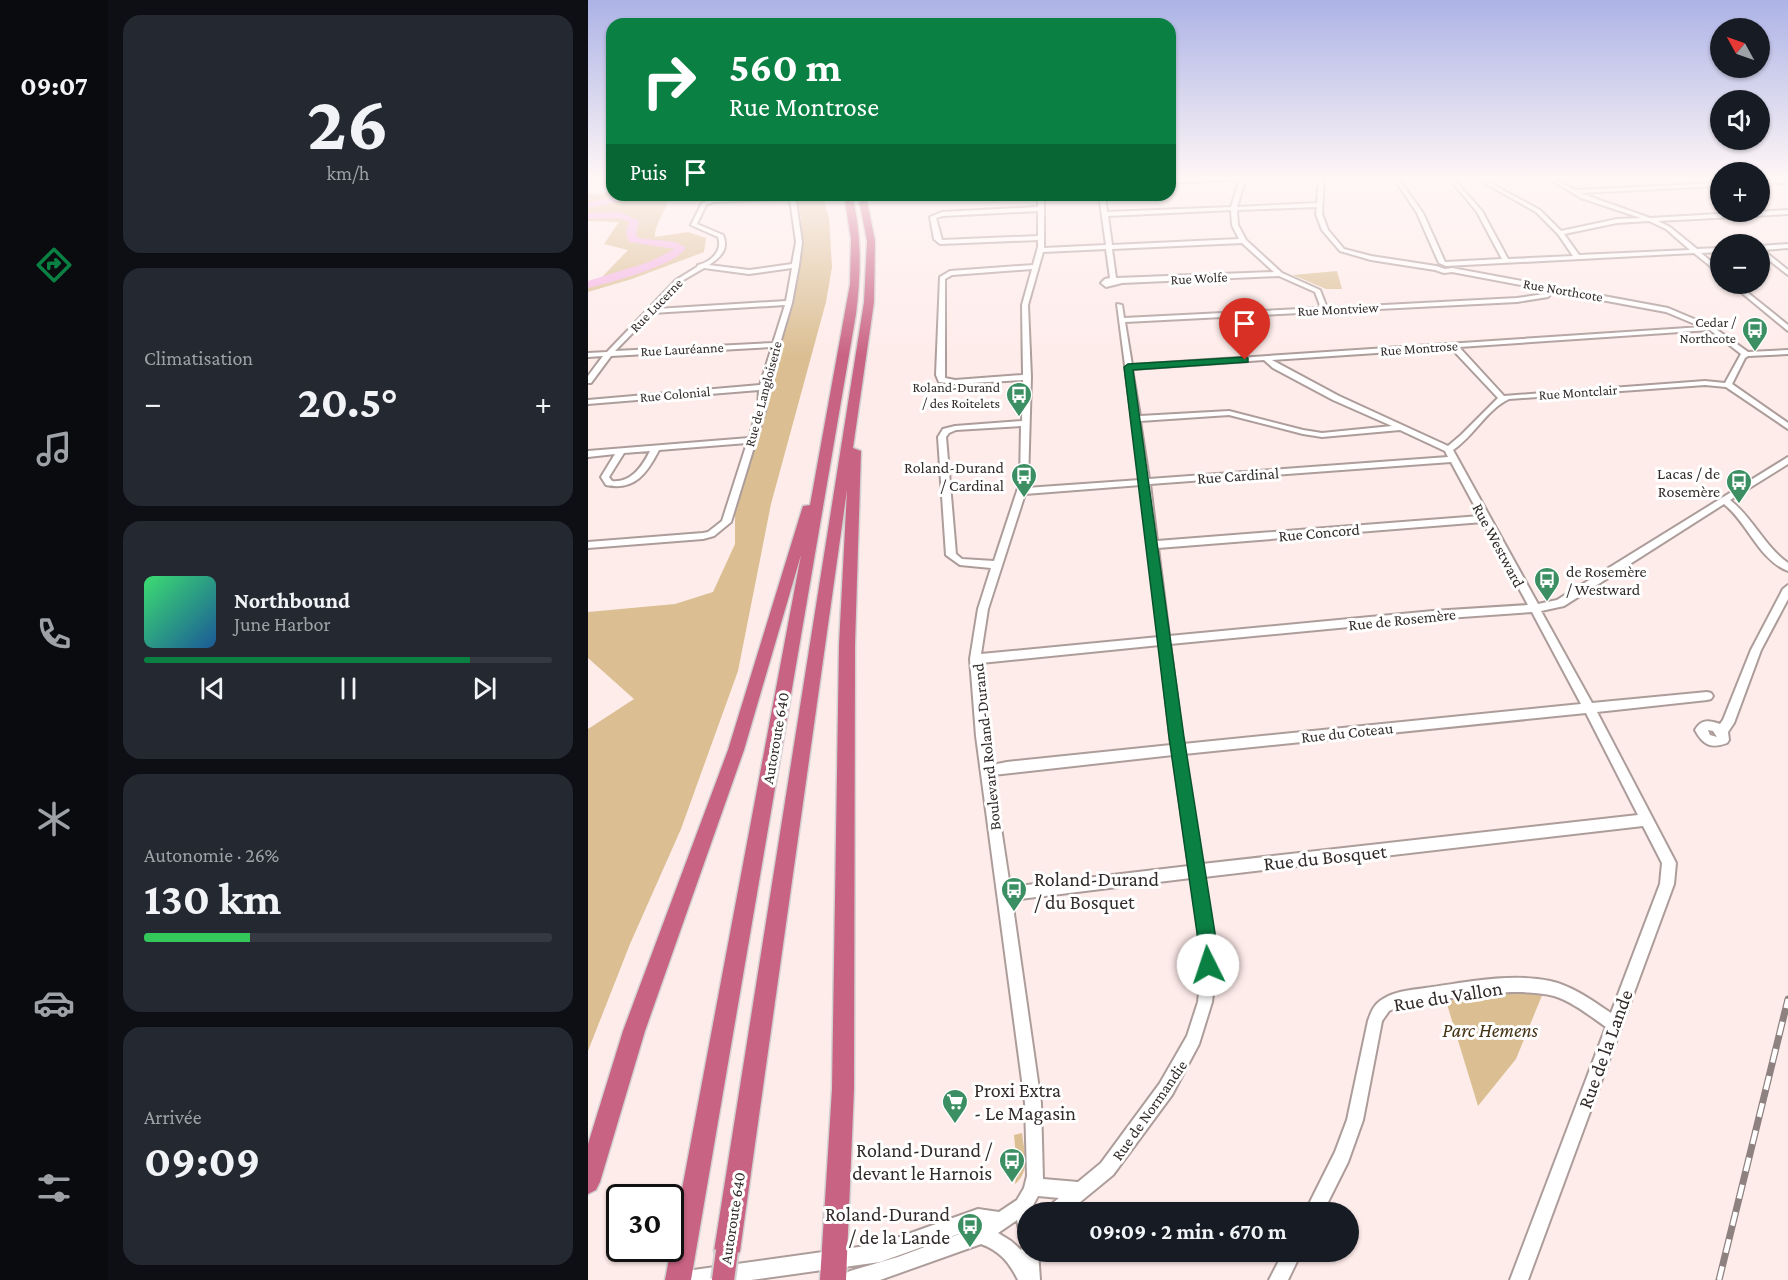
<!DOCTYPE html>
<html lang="fr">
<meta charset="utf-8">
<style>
body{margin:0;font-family:"Crimson Pro",serif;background:#242831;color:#f1f3f6;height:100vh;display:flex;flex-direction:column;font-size:22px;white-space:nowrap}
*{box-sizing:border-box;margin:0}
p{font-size:20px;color:#9ea1a6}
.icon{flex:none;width:33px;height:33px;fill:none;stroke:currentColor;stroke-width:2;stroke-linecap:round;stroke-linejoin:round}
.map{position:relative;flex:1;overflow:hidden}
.details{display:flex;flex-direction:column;gap:15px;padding:15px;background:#0d0f14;width:480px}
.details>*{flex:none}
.banner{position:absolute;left:18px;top:18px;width:570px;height:183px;border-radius:18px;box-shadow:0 2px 4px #0004;background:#0b8043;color:#fff;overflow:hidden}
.needle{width:39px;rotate:310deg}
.tools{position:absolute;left:1122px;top:18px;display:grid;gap:12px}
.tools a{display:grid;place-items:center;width:60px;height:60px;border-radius:50%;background:#171b24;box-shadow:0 2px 4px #0004;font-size:30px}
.speed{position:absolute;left:18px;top:1184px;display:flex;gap:12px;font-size:30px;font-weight:700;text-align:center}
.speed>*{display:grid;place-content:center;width:78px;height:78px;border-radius:50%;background:#171b24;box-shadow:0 2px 4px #0004;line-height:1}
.speed .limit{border:3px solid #111;border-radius:9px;background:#fff;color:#111}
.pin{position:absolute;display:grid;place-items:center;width:51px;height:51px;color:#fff;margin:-62px -26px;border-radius:50% 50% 50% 0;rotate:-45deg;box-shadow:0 0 6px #0007}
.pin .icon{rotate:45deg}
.me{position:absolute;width:66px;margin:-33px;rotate:356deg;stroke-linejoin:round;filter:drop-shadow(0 0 4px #0008)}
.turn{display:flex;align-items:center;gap:21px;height:126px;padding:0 24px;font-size:27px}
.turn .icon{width:78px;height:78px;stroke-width:2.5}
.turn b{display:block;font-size:42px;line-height:51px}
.then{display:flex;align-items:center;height:57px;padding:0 24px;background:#0003;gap:12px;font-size:22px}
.big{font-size:45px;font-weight:700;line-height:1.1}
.details .tile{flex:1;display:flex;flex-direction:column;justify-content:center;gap:9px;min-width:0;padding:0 21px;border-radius:18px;background:#242831}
.details .dial{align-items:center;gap:0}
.dial b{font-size:78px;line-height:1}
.song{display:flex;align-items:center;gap:18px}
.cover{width:72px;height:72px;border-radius:9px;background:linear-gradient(135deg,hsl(140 70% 55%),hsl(210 70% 35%))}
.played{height:6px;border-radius:3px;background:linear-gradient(90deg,#0b8043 80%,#363941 80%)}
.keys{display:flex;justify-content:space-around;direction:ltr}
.heat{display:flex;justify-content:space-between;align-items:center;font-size:33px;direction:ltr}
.charge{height:9px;border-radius:4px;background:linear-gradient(90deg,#34c759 26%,#363941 0)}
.trip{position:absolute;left:429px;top:1202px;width:342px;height:60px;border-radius:30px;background:#171b24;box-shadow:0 2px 4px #0004;font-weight:700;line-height:60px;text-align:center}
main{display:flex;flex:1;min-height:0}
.tabs{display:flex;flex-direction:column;width:108px;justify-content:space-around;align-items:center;background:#090b0e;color:#9ea1a6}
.tabs .icon{width:42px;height:42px}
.tabs .selected{color:#0b8043}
.tabs b{font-size:27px;color:#f1f3f6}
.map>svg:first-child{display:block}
.green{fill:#dbbf93}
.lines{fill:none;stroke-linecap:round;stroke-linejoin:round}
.river{fill:#f3b2e4;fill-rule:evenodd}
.minor-casing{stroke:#ad9d9a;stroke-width:4}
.highway-casing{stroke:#d2d0d0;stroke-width:3}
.minor{fill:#fff;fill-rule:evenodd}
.highway{fill:#c96384;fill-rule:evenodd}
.rail-casing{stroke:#8e8280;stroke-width:7}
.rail{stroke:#fff;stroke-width:4.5;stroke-dasharray:14;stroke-linecap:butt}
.highway-bridge-casing{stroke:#d2d0d0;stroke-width:26;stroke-linecap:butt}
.highway-bridge{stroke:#c96384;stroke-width:22}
.route{fill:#0b8043;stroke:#07532c;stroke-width:1.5}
.labels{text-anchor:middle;stroke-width:6;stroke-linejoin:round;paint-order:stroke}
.far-street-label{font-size:14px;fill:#322b2a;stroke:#fff}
.far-poi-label{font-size:14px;fill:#322b2a;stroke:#fff;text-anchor:end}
.poi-label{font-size:16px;fill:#322b2a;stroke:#fff;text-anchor:end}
.street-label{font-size:16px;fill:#322b2a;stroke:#fff}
.near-street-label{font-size:20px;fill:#322b2a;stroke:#fff}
.near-poi-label{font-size:20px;fill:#322b2a;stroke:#fff;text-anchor:start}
.near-park-label{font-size:20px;font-style:italic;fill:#443314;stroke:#fff}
</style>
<main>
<nav class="tabs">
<b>09:07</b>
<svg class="icon selected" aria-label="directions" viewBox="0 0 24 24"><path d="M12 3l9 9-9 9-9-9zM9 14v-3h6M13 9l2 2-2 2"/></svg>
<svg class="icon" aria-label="music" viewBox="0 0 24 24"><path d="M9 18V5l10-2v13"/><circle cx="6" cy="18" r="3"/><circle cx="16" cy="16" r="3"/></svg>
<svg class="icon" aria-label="phone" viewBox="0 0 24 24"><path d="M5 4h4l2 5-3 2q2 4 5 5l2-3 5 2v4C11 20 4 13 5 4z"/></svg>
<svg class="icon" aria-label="climate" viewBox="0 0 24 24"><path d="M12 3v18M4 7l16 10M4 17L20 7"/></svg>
<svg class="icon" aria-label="car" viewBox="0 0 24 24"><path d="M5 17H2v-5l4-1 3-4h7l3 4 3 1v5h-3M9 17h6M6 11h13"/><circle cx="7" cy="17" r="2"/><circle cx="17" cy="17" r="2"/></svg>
<svg class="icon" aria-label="filters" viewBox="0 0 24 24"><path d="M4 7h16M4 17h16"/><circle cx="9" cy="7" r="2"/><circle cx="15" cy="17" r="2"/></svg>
</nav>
<section class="details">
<div class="tile dial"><b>26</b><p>km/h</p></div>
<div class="tile"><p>Climatisation</p>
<div class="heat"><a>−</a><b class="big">20.5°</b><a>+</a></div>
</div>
<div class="tile">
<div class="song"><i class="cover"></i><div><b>Northbound</b><p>June Harbor</p></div></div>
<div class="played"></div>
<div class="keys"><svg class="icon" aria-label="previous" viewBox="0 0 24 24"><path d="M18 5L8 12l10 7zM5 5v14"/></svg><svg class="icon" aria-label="pause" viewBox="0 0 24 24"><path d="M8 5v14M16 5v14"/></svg><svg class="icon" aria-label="next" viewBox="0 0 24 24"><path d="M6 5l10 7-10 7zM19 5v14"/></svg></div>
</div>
<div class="tile"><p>Autonomie · 26%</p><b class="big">130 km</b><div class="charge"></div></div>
<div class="tile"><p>Arrivée</p><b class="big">09:09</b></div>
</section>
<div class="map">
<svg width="1200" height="1280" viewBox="0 0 1200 1280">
<rect width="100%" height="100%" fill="#feecea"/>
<!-- green -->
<path class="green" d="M24 189V195H81C80 210 67 221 67 237L100 232 118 238 116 252 44 279 0 292V282L13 278 40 250 16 244 31 222 0 221V193L10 195Z
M207 195H234L241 218 244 267 238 302 183 504 150 671 93 829 42 944 0 1051V729L46 699 0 658V612L87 604 125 592 147 544V507L178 410 180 384 206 303 213 240V218Z
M749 271 754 289H738L705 275Z
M927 992 955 993 928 1059 890 1106 858 1001Z
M434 1133C436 1151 443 1171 427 1184L429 1168 426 1135Z"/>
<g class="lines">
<!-- river -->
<path class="river" d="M38 195H58L0 208V202Z
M0 213 32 212 51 221 48 233 50 238 87 242 98 247C91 265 20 283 0 288V281L61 262 87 249 41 242 38 233 41 222 31 218 0 219Z"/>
<defs>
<path id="minor" d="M647 177 657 181 649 207 729 203 731 177H736L734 214 740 230 756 249 783 256 848 266 857 269 864 268 1080 308 1125 327 1160 352 1200 350V354L1160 356 1157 358 1144 384 1200 423V429L1138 387 1117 385 921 399C898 410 886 436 865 450L950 604 969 600 1200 457V464L1142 500C1165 518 1176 546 1200 563V571C1171 560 1160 523 1136 504L976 606 953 611 1004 703 1119 692 1123 693 1125 696 1123 699 1119 700 1009 712 1086 859 1088 863 1086 884 940 1280H922L1018 1027C1002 1016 985 1002 966 996 925 985 854 1000 812 1006L801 1011 794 1021 775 1120 760 1162 735 1212H717L747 1152 759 1120 780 1021C783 1012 786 1004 795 999 809 990 827 990 844 987 881 982 924 973 962 981 985 986 1005 1001 1023 1013L1072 884 1074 863 1055 826 616 877 625 933 627 976 624 1002 611 1044 584 1095 525 1175 480 1212H458L461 1206 471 1198 450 1196 444 1207 445 1212H440V1251H450L452 1280H430C421 1262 412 1251 393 1244L292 1280H253L256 1274 262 1271 310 1257 390 1227 292 1262 163 1280H89L92 1274 98 1271 292 1244 390 1209 411 1212 429 1200 436 1188 439 1176 437 1103 388 736 382 659 390 609 403 568 372 565 358 555 350 437 355 429 367 426 434 421 435 380 367 384 351 382 348 375 352 277 362 271 445 265 450 247V240L352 244 346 239 342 217 354 212 450 207V195H456V248L518 245 511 195H517L519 212 643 207 651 182 645 180 582 183V179ZM729 207 728 214 734 230 752 251 783 260 847 270 856 273 864 272 959 290 956 294 929 298 739 308 732 290 694 273 658 240 650 225 649 210ZM643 210 644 225 651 239 524 245 520 216ZM450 211V236L354 240 348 218 355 216ZM654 243 686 272 528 278 524 249ZM518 249 522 278 517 279 513 283 518 287 534 283 691 276 727 292 733 308 536 318 534 305 529 304 552 480 438 488 440 482 443 377 440 305 455 252ZM444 269 434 305 435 375 367 380 357 378V279L364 275ZM965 291 1078 312 1114 327 544 365 537 322 929 302 960 297ZM1122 330 1153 354 1137 383 1117 381 916 396 871 347ZM863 348 910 398 873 435 860 446 751 396 684 360ZM676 360 685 368 745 400 804 426 734 433 715 430 641 411 552 416 544 369ZM641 415 715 434 734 437 812 430 857 451 860 457 561 479 552 421ZM433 426 432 482 406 561 374 559 368 554 358 437 361 433 368 430ZM863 462 892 516 569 541 562 484ZM553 485 571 637 393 654 400 609 437 494ZM895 522 940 605 845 611 581 636 570 548ZM944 612 993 704 595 744 582 644 845 619ZM572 645 583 745 419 762 404 765 393 663ZM998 713 1050 815 614 864 596 754ZM585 755 601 866 422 887 405 775ZM603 878 611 933 613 976 610 1002 599 1036 572 1083 513 1163 490 1182 455 1179 453 1103 424 900ZM429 1220 434 1242 438 1244 435 1245 433 1250 423 1241 410 1233Z
M805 177H809L835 213 857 262 914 259 889 212 860 177H864L894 211 920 259 985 256 970 234 948 212 886 177H891L952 210 973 231 1029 219 1053 218 993 198 958 177H963L987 190 1132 183V186L992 193 1062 218 1200 210V214L1070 221 1082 227 1109 249 1132 248V252L1113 253 1132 269V274L1106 253 858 266 851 263 829 213ZM1061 221 1078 229 1102 250 991 255 976 234 1029 223Z
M1200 179V183H1172V180Z
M207 195 214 242 211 265 204 303 179 387 178 408 143 522 126 536 115 539 0 548V542L115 533 120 532 134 521 159 443 71 450C59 473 47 491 18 485L13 477 27 454 0 457V451L161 438 170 408 171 390 0 404V400L172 385 184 347 23 356 3 383H0V376L15 356 0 357V353L19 352 88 280 109 267 110 265C123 262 135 251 130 237L103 225 114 203 125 198ZM202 199 208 242 204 264 161 270 121 265C133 257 141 249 135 235L109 224 118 205 126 202ZM116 268 161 274 204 268 198 301 68 309 92 282ZM197 305 185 343 27 351 64 313ZM62 451C54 467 43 483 24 481L21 477 36 453Z
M1200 244V248L1175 250 1200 270V275L1172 253V246Z
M1143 284H1149L1200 325V331Z
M1200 585V599L1173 650 1146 723 1140 732 1141 740 1139 743C1123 749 1115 745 1107 730 1113 719 1121 720 1132 724L1135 720 1163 650 1195 589ZM1120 730 1125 731 1129 737 1122 735Z
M696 1251H714L700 1280H681Z"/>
<path id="highway" d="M256 195H264C274 235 273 273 268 314L103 1280H77L213 555 156 750 57 1031 12 1182 8 1190 0 1194V1144L35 1031 140 750 214 509 215 506 222 505 262 284 263 239Z
M270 195H278L287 241 286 302 265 448 273 451 267 645 266 1089 258 1280H232L244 1089 251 645 259 490 152 1251 148 1260 139 1264 130 1260 126 1251 276 302 279 241Z"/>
</defs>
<!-- minor casing -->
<use href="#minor" class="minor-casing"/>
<!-- highway casing -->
<use href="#highway" class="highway-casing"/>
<!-- minor -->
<use href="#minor" class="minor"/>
<!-- highway -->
<use href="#highway" class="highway"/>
<defs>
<path id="rail" d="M1131 1280 1200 999"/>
</defs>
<!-- rail casing -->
<use href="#rail" class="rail-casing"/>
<!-- rail -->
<use href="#rail" class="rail"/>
<defs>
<path id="highway-bridge" d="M135 1280 139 1251"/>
</defs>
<!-- highway-bridge casing -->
<use href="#highway-bridge" class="highway-bridge-casing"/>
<!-- highway-bridge -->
<use href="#highway-bridge" class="highway-bridge"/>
</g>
<!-- sky -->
<linearGradient id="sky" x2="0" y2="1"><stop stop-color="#acb3e6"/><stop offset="0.5" stop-color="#fff6f6"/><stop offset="1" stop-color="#fff6f6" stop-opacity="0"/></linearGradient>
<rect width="1200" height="356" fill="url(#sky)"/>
<!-- route -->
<path class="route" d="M657 357 660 358V362L545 370 596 737 627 933 629 965 626 972 620 975 613 972 611 965 609 933 581 737 536 367 540 364Z"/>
<!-- icons -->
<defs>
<symbol id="bus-pin" viewBox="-11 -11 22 30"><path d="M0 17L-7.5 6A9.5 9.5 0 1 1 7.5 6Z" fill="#3b8f62" stroke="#fff"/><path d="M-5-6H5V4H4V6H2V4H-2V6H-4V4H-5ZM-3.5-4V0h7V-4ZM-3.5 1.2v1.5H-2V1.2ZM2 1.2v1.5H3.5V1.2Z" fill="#fff"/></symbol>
<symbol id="supermarket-pin" viewBox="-11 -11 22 30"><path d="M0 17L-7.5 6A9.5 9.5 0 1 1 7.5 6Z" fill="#3b8f62" stroke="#fff"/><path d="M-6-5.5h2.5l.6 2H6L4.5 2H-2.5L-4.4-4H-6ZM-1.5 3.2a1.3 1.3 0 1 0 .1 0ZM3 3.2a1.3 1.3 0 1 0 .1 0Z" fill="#fff"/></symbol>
</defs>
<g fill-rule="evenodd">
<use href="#bus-pin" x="1152" y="315" width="30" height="40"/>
<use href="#bus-pin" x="416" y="380" width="30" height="40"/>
<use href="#bus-pin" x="421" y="461" width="30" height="40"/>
<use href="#bus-pin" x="1136" y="467" width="30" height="40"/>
<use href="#bus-pin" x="944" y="565" width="30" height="40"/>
<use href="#bus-pin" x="411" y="875" width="30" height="40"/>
<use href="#supermarket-pin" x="352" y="1087" width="30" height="40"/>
<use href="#bus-pin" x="409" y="1146" width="30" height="40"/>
<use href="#bus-pin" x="367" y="1211" width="30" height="40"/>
</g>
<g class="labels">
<!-- far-street labels -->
<g class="far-street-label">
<text transform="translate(611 278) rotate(-3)" y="5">Rue Wolfe</text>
<text transform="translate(975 290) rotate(10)" y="5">Rue Northcote</text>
<text transform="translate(68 305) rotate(-46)" y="5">Rue Lucerne</text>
<text transform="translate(750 309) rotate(-3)" y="5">Rue Montview</text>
<text transform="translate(831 348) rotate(-4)" y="5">Rue Montrose</text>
<text transform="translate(94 349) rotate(-3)" y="5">Rue Lauréanne</text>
<text transform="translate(990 392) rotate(-4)" y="5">Rue Montclair</text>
<text transform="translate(87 394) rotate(-5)" y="5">Rue Colonial</text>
<text transform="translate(175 394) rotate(-75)" y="5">Rue de Langloiserie</text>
</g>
<!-- far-poi labels -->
<g class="far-poi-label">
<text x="1148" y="327">Cedar /<tspan x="1148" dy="16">Northcote</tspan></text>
<text x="412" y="392">Roland-Durand<tspan x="412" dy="16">/ des Roitelets</tspan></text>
</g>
<!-- poi labels -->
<g class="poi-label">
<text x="416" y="473">Roland-Durand<tspan x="416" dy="18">/ Cardinal</tspan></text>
<text x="1132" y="479">Lacas / de<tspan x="1132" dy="18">Rosemère</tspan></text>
<text x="978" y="577" text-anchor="start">de Rosemère<tspan x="978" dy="18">/ Westward</tspan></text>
</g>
<!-- street labels -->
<g class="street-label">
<text transform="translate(650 475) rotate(-4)" y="6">Rue Cardinal</text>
<text transform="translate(731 532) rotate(-5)" y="6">Rue Concord</text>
<text transform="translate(911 545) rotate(62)" y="6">Rue Westward</text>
<text transform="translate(814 619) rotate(-6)" y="6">Rue de Rosemère</text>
<text transform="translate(759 732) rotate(-6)" y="6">Rue du Coteau</text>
<text transform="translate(187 738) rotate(-80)" y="6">Autoroute 640</text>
<text transform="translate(398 747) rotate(-96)" y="6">Boulevard Roland-Durand</text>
<text transform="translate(561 1110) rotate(-55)" y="6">Rue de Normandie</text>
<text transform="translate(144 1218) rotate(-81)" y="6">Autoroute 640</text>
</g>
<!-- near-street labels -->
<g class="near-street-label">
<text transform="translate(737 857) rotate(-6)" y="7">Rue du Bosquet</text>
<text transform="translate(860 996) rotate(-9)" y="7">Rue du Vallon</text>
<text transform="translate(1017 1049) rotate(-70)" y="7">Rue de la Lande</text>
</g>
<!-- near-poi labels -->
<g class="near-poi-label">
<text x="446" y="886">Roland-Durand<tspan x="446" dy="23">/ du Bosquet</tspan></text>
<text x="386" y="1097">Proxi Extra<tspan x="386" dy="23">- Le Magasin</tspan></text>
<text x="404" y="1157" text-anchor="end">Roland-Durand /<tspan x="404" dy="23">devant le Harnois</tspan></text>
<text x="362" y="1221" text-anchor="end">Roland-Durand<tspan x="362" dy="23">/ de la Lande</tspan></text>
</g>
<!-- near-park labels -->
<g class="near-park-label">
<text x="902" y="1037">Parc Hemens</text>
</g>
</g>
</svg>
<div class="tools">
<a><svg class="needle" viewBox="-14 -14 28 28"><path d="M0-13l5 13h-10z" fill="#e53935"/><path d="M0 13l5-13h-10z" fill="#9ea1a6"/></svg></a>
<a><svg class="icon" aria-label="sound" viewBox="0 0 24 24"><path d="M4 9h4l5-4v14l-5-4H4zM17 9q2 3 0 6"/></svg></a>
<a>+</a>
<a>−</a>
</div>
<div class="speed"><div class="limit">30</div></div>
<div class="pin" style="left:657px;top:360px;background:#d93025"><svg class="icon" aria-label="arrive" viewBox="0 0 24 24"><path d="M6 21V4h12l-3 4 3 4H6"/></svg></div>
<svg class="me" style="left:620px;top:965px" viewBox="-20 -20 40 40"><circle r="19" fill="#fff"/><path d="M0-13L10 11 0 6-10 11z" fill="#0b8043"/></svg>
<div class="trip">09:09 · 2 min · 670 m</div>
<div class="banner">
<div class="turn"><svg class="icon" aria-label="right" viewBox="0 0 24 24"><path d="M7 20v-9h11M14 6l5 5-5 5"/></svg><div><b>560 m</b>Rue Montrose</div></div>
<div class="then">Puis<svg class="icon" aria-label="arrive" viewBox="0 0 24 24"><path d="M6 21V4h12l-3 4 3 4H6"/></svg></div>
</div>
</div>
</main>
